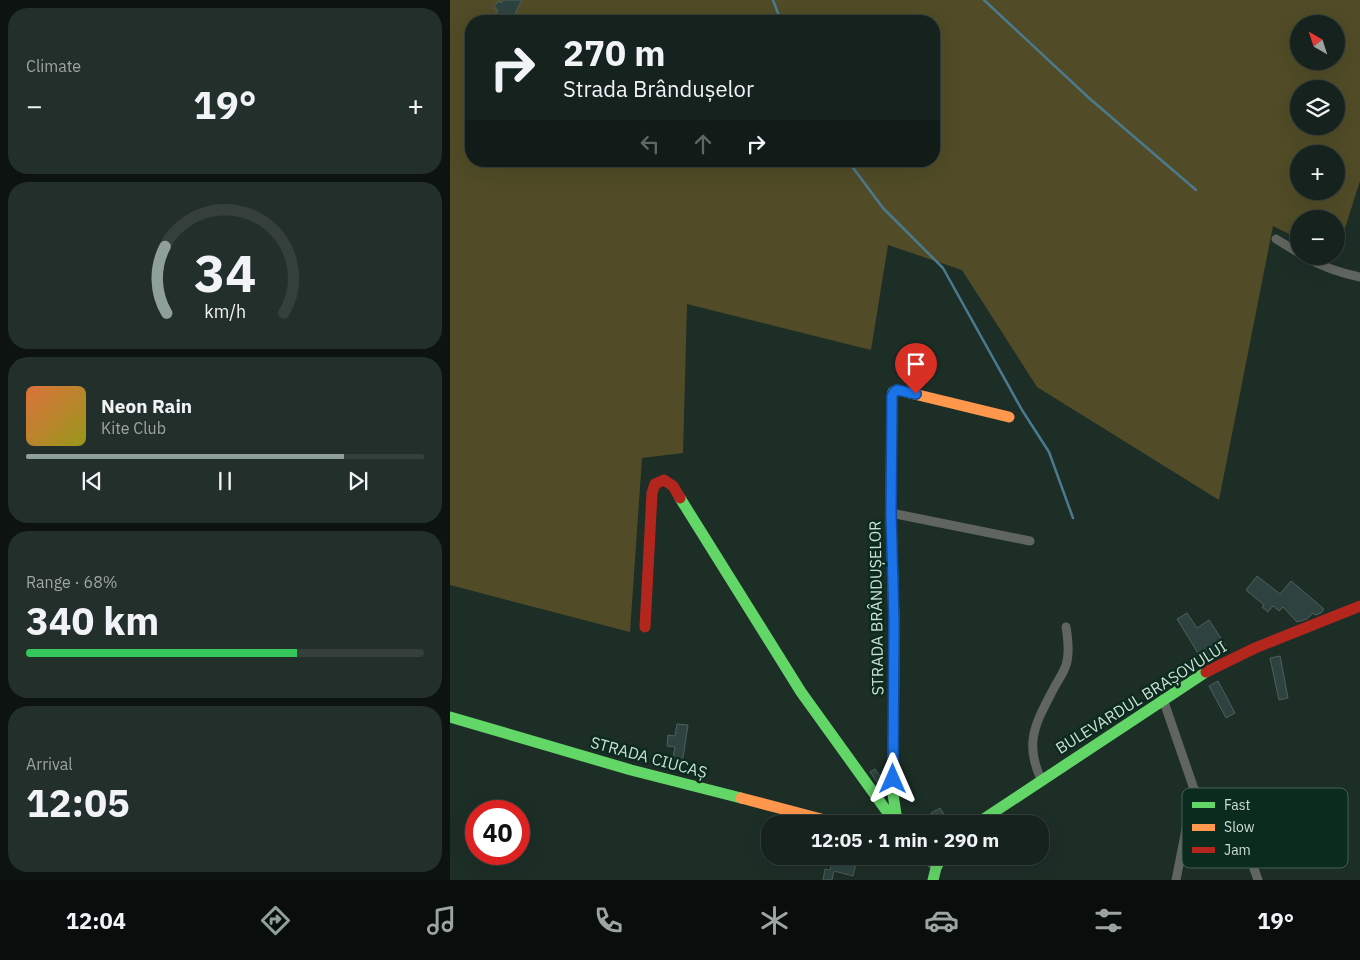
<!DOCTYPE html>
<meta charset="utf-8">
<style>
body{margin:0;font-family:"IBM Plex Sans",sans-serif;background:#232f2a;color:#f1f3f6;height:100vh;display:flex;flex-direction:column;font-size:19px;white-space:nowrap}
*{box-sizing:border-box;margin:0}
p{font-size:16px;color:#9ea4a4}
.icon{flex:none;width:28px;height:28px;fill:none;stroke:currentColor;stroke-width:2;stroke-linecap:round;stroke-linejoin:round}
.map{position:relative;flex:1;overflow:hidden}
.drawer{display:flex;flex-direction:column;gap:8px;padding:8px;background:#0c1310;width:450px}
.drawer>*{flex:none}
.top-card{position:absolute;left:15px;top:15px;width:475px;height:152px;border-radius:20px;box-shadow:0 5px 20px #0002,0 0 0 1px #353f3b;background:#16221d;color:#f1f3f6;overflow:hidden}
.needle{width:32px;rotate:321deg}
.tools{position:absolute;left:840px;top:15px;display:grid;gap:10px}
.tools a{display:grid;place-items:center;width:55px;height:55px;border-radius:50%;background:#16221d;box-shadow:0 5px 20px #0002,0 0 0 1px #353f3b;font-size:25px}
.speed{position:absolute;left:15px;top:800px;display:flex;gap:10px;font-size:25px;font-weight:700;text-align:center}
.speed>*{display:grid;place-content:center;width:65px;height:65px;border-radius:50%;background:#16221d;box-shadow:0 5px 20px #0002,0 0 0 1px #353f3b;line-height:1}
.speed .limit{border:8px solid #d22;background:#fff;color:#111}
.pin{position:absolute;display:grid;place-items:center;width:42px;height:42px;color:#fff;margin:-51px -21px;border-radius:50% 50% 50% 0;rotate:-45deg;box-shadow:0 0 5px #0007}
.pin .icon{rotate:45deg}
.me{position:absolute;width:55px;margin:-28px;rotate:0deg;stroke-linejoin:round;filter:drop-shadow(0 0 4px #0008)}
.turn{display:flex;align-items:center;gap:18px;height:105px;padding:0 15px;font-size:22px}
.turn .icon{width:65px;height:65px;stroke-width:2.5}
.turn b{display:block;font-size:35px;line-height:42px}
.lanes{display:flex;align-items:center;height:48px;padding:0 15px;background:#0003;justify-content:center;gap:25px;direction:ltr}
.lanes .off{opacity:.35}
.big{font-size:38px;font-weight:700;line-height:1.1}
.drawer .widget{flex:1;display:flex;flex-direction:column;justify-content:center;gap:8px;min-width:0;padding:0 18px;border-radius:20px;background:#232f2a}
.drawer .dial{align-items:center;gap:0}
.dial svg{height:130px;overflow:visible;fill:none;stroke:#353f3b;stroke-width:7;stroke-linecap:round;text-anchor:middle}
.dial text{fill:#f1f3f6;stroke:none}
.song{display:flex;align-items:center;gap:15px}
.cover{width:60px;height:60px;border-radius:8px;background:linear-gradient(135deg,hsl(20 70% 55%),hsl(60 70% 35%))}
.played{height:5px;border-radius:2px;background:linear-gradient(90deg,#8fa098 80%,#353f3b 80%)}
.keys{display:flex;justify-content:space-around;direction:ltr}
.heat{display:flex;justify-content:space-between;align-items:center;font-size:28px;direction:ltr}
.charge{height:8px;border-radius:4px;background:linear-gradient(90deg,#34c759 68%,#353f3b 0)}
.trip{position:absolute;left:311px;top:815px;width:288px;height:50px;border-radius:20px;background:#16221d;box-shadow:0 5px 20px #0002,0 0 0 1px #353f3b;font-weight:700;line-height:50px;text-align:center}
.menu{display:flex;height:80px;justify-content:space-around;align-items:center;background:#090e0c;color:#9ea4a4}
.menu .icon{width:35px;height:35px}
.menu .selected{color:#8fa098}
.menu b{font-size:22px;color:#f1f3f6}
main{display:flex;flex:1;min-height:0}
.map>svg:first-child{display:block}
.green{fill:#514c27;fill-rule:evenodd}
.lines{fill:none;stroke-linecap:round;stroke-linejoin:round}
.stream{stroke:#4b7a8e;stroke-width:2.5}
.building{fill:#2e4340;stroke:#4f5f5c}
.street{stroke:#606560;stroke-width:9}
.fast{stroke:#63d668;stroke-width:11}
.slow{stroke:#ff974d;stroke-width:11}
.jam{stroke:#b3261e;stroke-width:11}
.route-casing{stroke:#114b97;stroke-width:12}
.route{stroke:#1a73e8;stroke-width:9}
.labels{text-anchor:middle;stroke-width:5;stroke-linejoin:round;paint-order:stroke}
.street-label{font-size:16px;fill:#cdded5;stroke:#0b2b1e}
.key{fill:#0b2b1e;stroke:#456155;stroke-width:1}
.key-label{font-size:14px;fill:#cdded5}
</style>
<main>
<section class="drawer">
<div class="widget"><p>Climate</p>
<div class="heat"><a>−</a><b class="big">19°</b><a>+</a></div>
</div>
<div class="widget dial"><svg viewBox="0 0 100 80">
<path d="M14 69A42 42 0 1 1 86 69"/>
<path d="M14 69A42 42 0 0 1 13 28" stroke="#8fa098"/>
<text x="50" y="56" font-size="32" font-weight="700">34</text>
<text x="50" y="72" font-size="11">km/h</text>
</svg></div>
<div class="widget">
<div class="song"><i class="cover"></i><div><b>Neon Rain</b><p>Kite Club</p></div></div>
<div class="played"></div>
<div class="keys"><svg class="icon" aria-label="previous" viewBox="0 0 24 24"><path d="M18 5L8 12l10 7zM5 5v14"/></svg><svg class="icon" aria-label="pause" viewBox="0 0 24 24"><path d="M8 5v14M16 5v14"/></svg><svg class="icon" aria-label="next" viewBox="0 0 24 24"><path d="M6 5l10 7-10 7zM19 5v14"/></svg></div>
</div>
<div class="widget"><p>Range · 68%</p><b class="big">340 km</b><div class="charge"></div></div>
<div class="widget"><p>Arrival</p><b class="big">12:05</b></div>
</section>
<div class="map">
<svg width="910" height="880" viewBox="0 0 910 880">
<rect width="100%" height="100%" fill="#1d2e27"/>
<!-- green -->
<path class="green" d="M0 0H910V181L886 256V219H849V239L823 226 769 500 587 387 512 270 438 245 421 350 237 304 233 453 192 458 180 632 0 585ZM21 21H484V161H21ZM849 24H886V61H849ZM849 89H886V126H849ZM849 154H886V191H849Z"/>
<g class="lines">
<!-- stream -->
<path class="stream" d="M323 0 331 21
M534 0 639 98 746 190
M398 161 433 208 493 268 572 410 599 452 623 518"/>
</g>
<!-- building -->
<path class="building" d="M53 0H72L61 21 46 14 48 10 44 8 48 1 51 3Z
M807 576 830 594 841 581 874 609 871 613 865 615 863 613 857 619 847 622 833 607 829 611 823 606 818 612 812 607 814 605 796 590Z
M737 613 747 628 759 620 776 646 774 647 776 651 754 663 727 619Z
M830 656 838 698 829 700 820 658Z
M768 681 785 713 776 718 759 686Z
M227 724 238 725 232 764 222 762 225 747 217 746 218 735 225 736Z
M425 769 435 783V794L420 772Z
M490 808 500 824H487L481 813Z
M383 856H408L403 876 384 871 382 880H373L375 869 380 870Z"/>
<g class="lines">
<!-- street -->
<path class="street" d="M826 239 849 253
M854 256C872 267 890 273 910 277
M441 513 580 541
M713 699 744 789 788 823 808 880
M591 779C573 741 587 721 605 686 609 679 614 672 616 665 620 653 618 639 616 627
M474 856 486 868
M726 880 744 789"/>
<!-- fast -->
<path class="fast" d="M230 498 351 692 446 824
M0 717 181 770 291 798
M447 821 443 794 444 622 441 513 442 396 443 392 447 390 460 393
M526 824 756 672
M483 880 486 868 492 856"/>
<!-- slow -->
<path class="slow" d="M460 393 559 417
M291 798 390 824"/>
<!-- jam -->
<path class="jam" d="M195 627 202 493 205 484 214 480 223 486 230 498
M756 672 805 648 910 606"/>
</g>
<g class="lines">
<defs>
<path id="route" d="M443 779 444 622 441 513 442 396 444 392 447 390 466 394"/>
</defs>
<!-- route casing -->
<use href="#route" class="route-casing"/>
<!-- route -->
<use href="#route" class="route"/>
</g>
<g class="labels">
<!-- street labels -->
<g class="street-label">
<text transform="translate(426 608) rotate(-91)" y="6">STRADA BRÂNDUȘELOR</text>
<text transform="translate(691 697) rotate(-32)" y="6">BULEVARDUL BRAȘOVULUI</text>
<text transform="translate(199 757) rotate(15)" y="6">STRADA CIUCAȘ</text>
</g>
</g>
<!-- legend -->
<rect x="732" y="788" width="166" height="80" rx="8" class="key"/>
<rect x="742" y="802" width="23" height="6" fill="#63d668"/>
<rect x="742" y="824" width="23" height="7" fill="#ff974d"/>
<rect x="742" y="847" width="23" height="6" fill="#b3261e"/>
<g class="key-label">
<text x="774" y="810">Fast</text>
<text x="774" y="832">Slow</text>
<text x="774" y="855">Jam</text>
</g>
</svg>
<div class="tools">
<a><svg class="needle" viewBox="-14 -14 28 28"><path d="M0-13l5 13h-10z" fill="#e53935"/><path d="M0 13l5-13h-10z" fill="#9ea4a4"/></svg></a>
<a><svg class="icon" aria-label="layers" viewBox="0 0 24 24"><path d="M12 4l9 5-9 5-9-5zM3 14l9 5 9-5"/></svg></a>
<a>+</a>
<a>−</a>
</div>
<div class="speed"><div class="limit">40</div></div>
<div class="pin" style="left:466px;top:394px;background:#d93025"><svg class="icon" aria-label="arrive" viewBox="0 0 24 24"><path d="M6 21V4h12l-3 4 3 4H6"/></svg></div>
<svg class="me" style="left:443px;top:779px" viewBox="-20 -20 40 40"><path d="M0-17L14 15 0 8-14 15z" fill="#1a73e8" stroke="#fff" stroke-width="4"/></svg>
<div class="trip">12:05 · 1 min · 290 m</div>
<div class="top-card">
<div class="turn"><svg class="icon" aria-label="right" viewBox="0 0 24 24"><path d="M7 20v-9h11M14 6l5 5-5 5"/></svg><div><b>270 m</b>Strada Brândușelor</div></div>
<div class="lanes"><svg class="icon off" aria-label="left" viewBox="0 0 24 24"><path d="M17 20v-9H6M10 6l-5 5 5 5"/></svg><svg class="icon off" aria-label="ahead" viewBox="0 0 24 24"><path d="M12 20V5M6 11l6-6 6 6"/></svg><svg class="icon" aria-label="right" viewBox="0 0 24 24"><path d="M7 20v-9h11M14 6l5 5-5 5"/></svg></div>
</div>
</div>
</main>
<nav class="menu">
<b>12:04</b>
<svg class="icon selected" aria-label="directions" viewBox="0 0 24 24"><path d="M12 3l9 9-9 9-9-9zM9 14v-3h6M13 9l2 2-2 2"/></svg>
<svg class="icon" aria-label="music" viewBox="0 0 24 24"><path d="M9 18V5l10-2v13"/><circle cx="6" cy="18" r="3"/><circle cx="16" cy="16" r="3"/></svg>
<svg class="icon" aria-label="phone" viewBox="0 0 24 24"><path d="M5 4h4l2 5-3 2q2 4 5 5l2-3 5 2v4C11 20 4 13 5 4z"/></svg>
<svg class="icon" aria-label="climate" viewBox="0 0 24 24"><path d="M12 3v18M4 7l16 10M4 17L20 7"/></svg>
<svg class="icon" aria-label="car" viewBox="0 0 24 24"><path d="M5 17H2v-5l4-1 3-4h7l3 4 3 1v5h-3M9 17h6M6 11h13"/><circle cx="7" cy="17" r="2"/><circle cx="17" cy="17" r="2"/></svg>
<svg class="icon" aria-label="filters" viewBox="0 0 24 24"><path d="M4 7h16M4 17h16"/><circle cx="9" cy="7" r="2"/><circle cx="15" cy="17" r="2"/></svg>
<b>19°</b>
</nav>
